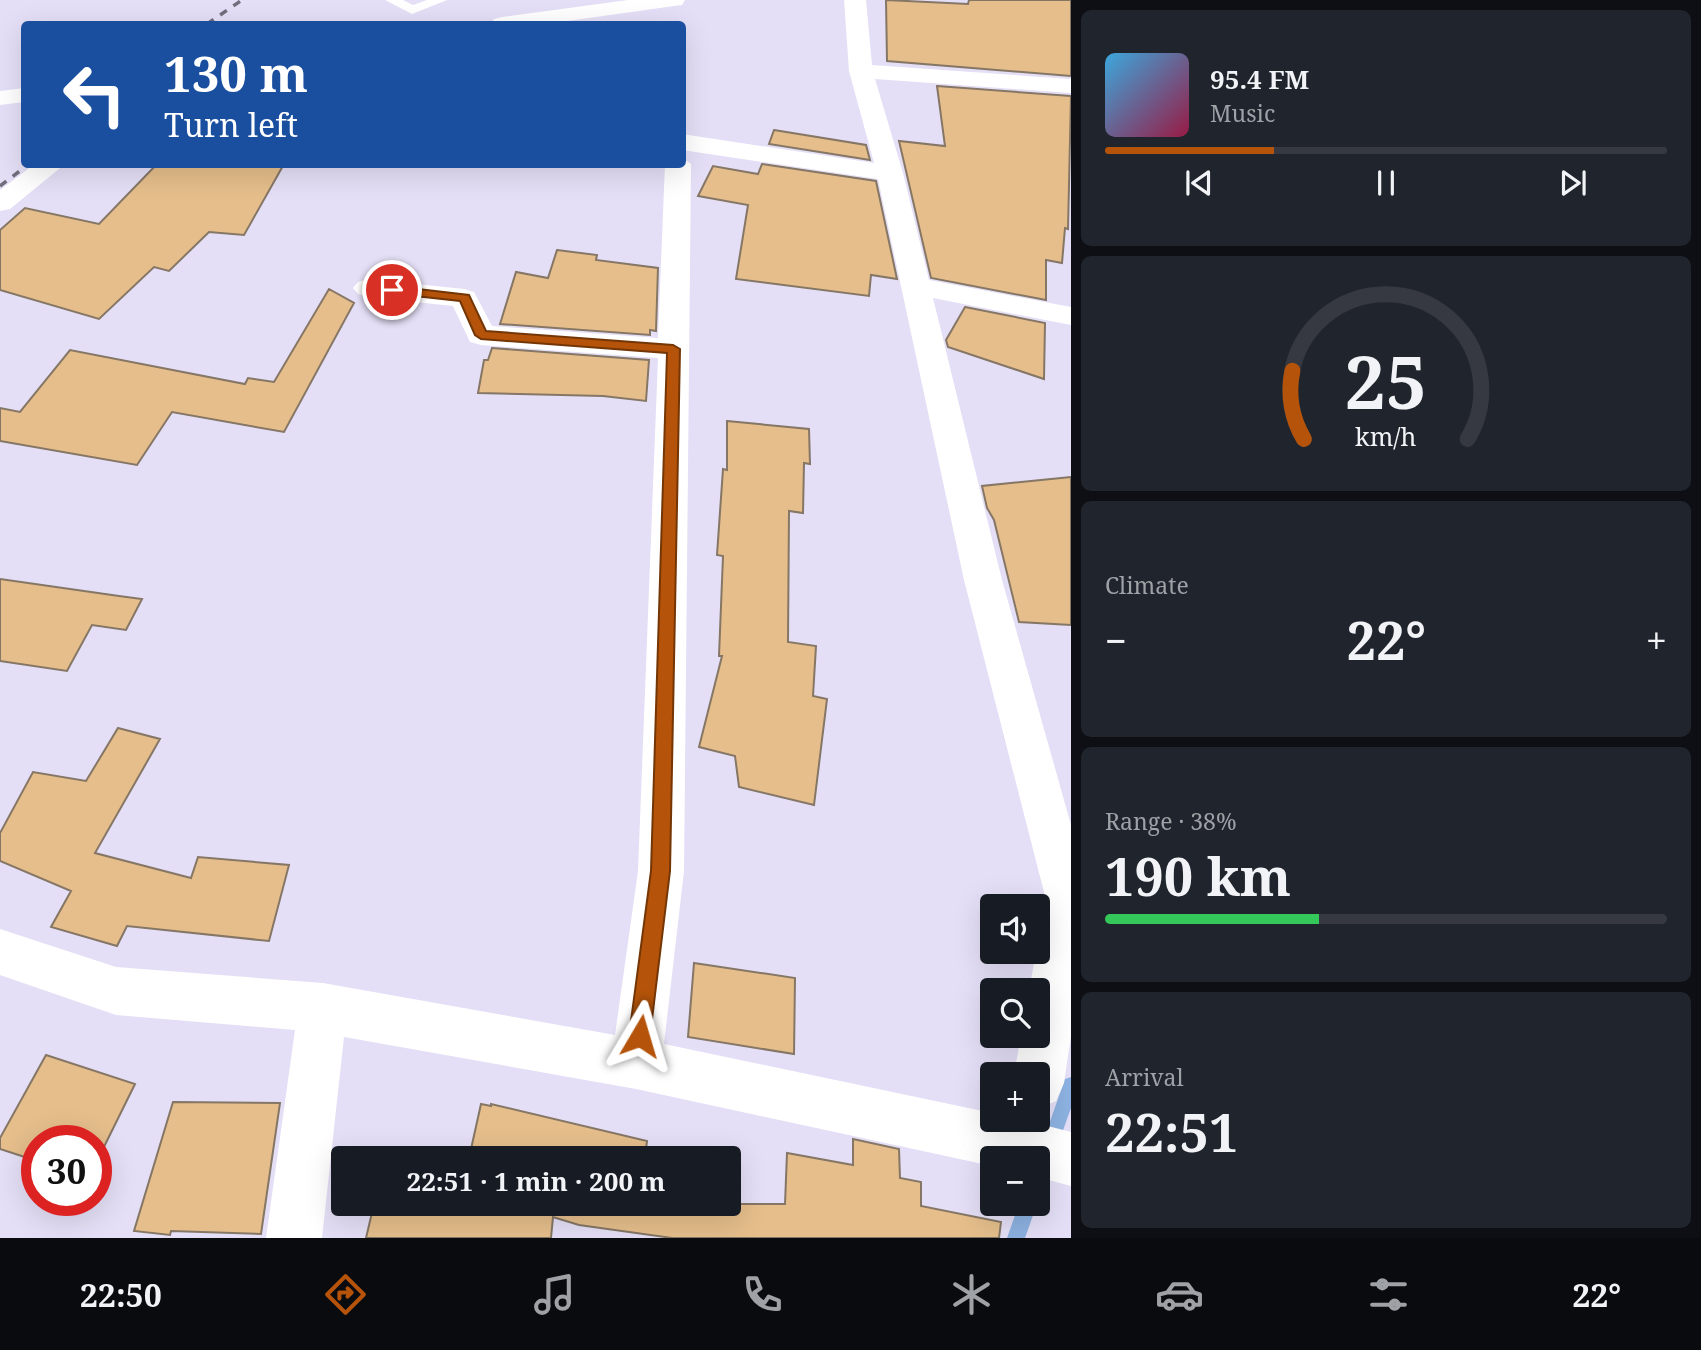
<!DOCTYPE html>
<meta charset="utf-8">
<style>
body{margin:0;font-family:"Noto Serif",serif;background:#20242c;color:#f1f3f6;height:100vh;display:flex;flex-direction:column;font-size:26px;white-space:nowrap}
*{box-sizing:border-box;margin:0}
p{font-size:23px;color:#9ea1a6}
.icon{flex:none;width:38px;height:38px;fill:none;stroke:currentColor;stroke-width:2;stroke-linecap:round;stroke-linejoin:round}
.map{position:relative;flex:1;overflow:hidden}
.sheet{display:flex;flex-direction:column;gap:10px;padding:10px;background:#0d0f14;width:630px}
.sheet>*{flex:none}
.hud{position:absolute;left:21px;top:21px;width:665px;height:147px;border-radius:7px;box-shadow:0 7px 28px #0002;background:#1a4fa0;color:#fff;overflow:hidden}
.controls{position:absolute;left:980px;top:894px;display:grid;gap:14px}
.controls a{display:grid;place-items:center;width:70px;height:70px;border-radius:7px;background:#171b24;box-shadow:0 7px 28px #0002;font-size:35px}
.speed{position:absolute;left:21px;top:1125px;display:flex;gap:14px;font-size:35px;font-weight:700;text-align:center}
.speed>*{display:grid;place-content:center;width:91px;height:91px;border-radius:50%;background:#171b24;box-shadow:0 7px 28px #0002;line-height:1}
.speed .limit{border:10px solid #d22;background:#fff;color:#111}
.pin{position:absolute;display:grid;place-items:center;width:60px;height:60px;color:#fff;margin:-30px;border:4px solid #fff;border-radius:50%;box-shadow:0 2px 7px #0007}
.me{position:absolute;width:77px;margin:-38px;rotate:7deg;stroke-linejoin:round;filter:drop-shadow(0 0 5px #0008)}
.turn{display:flex;align-items:center;gap:24px;height:147px;padding:0 28px;font-size:32px}
.turn .icon{width:91px;height:91px;stroke-width:2.5}
.turn b{display:block;font-size:49px;line-height:60px}
.big{font-size:52px;font-weight:700;line-height:1.1}
.sheet .widget{flex:1;display:flex;flex-direction:column;justify-content:center;gap:10px;min-width:0;padding:0 24px;border-radius:10px;background:#20242c}
.sheet .dial{align-items:center;gap:0}
.dial svg{height:182px;overflow:visible;fill:none;stroke:#363941;stroke-width:7;stroke-linecap:round;text-anchor:middle}
.dial text{fill:#f1f3f6;stroke:none}
.song{display:flex;align-items:center;gap:21px}
.cover{width:84px;height:84px;border-radius:10px;background:linear-gradient(135deg,hsl(200 70% 55%),hsl(340 70% 35%))}
.played{height:7px;border-radius:4px;background:linear-gradient(90deg,#b45309 30%,#363941 30%)}
.keys{display:flex;justify-content:space-around;direction:ltr}
.heat{display:flex;justify-content:space-between;align-items:center;font-size:38px;direction:ltr}
.charge{height:10px;border-radius:5px;background:linear-gradient(90deg,#34c759 38%,#363941 0)}
.trip{position:absolute;left:331px;top:1146px;width:410px;height:70px;border-radius:7px;background:#171b24;box-shadow:0 7px 28px #0002;font-weight:700;line-height:70px;text-align:center}
.dock{display:flex;height:112px;justify-content:space-around;align-items:center;background:#090b0e;color:#9ea1a6}
.dock .icon{width:49px;height:49px}
.dock .on{color:#b45309}
.dock b{font-size:32px;color:#f1f3f6}
main{display:flex;flex:1;min-height:0}
.map>svg:first-child{display:block}
.lines{fill:none;stroke-linecap:round;stroke-linejoin:round}
.stream{fill:#8db2e1;fill-rule:evenodd}
.building{fill:#e5be8b;stroke:#857665;stroke-width:2}
.lane{fill:#fff;fill-rule:evenodd}
.street{fill:#fff;fill-rule:evenodd}
.primary{fill:#fff;fill-rule:evenodd}
.rail{stroke:#716e7d;stroke-width:3.5;stroke-dasharray:8 8;stroke-linecap:butt}
.route{fill:#b45309;stroke:#753606;stroke-width:2}
</style>
<main>
<div class="map">
<svg width="1071" height="1238" viewBox="0 0 1071 1238">
<rect width="100%" height="100%" fill="#e4dff6"/>
<g class="lines">
<!-- stream -->
<path class="stream" d="M1071 1077V1108L1056 1150 1050 1152 1044 1150 1042 1144 1065 1079Z
M1019 1204H1037L1025 1238H1007Z"/>
</g>
<!-- building -->
<path class="building" d="M886 0 968 4 969 0H1071V76L887 61Z
M937 86 1071 96 1068 229 1065 228 1062 263 1046 260V300L931 278 899 141 945 146Z
M774 130 866 145 870 160 769 144Z
M157 164H284L244 235 209 232 169 271 154 267 99 319 0 290V230L25 208 99 224Z
M762 164 876 181 897 279 871 275 869 296 736 279 748 205 698 196 713 166 758 174Z
M557 250 597 255 596 260 658 268 656 331 650 330V335L500 324 516 272 548 278Z
M329 289 354 303 284 432 172 412 137 465 0 441V408L20 412 70 350 245 384 248 378 274 382Z
M965 307 1045 323 1044 379 948 347 946 340Z
M492 348 649 360 646 401 603 396 478 393 484 360H488Z
M727 421 809 429 810 464 804 463 803 513 789 511 788 642 816 646 813 696 827 699 814 805 739 787 735 756 699 747 722 656H719L723 556 717 555 723 469 727 470Z
M1071 477V625L1019 622 994 520 987 508 982 486Z
M0 579 119 596 142 599 126 630 92 625 67 671 0 661Z
M118 728 160 739 95 853 191 878 198 857 289 865 269 941 127 926 117 946 51 927 71 891 0 861V833L33 772 86 781Z
M694 963 795 978 794 1054 688 1037Z
M46 1055 135 1084 96 1163V1141H37V1161L0 1149V1138Z
M173 1102 280 1103 261 1234 171 1231 170 1235 134 1231Z
M481 1104 491 1106V1104L647 1141 645 1158H469Z
M853 1139 899 1149 900 1178 921 1182V1206L1001 1222 999 1238H672L579 1225 553 1217 551 1238H366L374 1204H785L787 1153 853 1165Z"/>
<g class="lines">
<!-- lane -->
<path class="lane" d="M385 0H403L413 5 427 0H447L412 14Z"/>
<!-- street -->
<path class="street" d="M844 0H866L872 65 1071 79V93L875 79 903 173 929 280 1071 307V325L933 298 1002 580 1071 825V1036L1064 1083 1056 1101 1038 1109V1074H1014L1021 1036H1038V990H1029L1046 900 964 580 878 179 682 150V134L874 163 849 71Z
M682 157 691 164 684 871 664 1044 992 1113V1120H1025L1071 1132V1186L1038 1177V1158H992V1166L636 1089 344 1037 322 1238H266L295 1030 116 1015 0 975V929L116 967 323 983 615 1035 638 871 658 358 481 345 470 342 453 306 368 297 358 294 353 288 358 282 368 279 464 289 474 292 492 326 658 338 665 164H682Z
M35 164H65L10 209 0 211V190Z"/>
<!-- primary -->
<path class="primary" d="M628 0H685L682 5 674 6 546 24H491L494 19 502 17Z
M24 88V102L0 105V91Z"/>
<!-- rail -->
<path class="rail" d="M207 24 242 0
M0 186 29 164"/>
</g>
<!-- route -->
<path class="route" d="M392 286 469 295 486 331 673 345 680 349 670 871 650 1036 647 1043 640 1046 632 1043 629 1036 651 871 667 353 481 339 475 335 460 301 388 293 386 290Z"/>
</svg>
<div class="controls">
<a><svg class="icon" aria-label="sound" viewBox="0 0 24 24"><path d="M4 9h4l5-4v14l-5-4H4zM17 9q2 3 0 6"/></svg></a>
<a><svg class="icon" aria-label="search" viewBox="0 0 24 24"><circle cx="10" cy="10" r="6"/><path d="M15 15l6 6"/></svg></a>
<a>+</a>
<a>−</a>
</div>
<div class="speed"><div class="limit">30</div></div>
<div class="pin" style="left:392px;top:290px;background:#d93025"><svg class="icon" aria-label="arrive" viewBox="0 0 24 24"><path d="M6 21V4h12l-3 4 3 4H6"/></svg></div>
<svg class="me" style="left:640px;top:1036px" viewBox="-20 -20 40 40"><path d="M0-17L14 15 0 8-14 15z" fill="#b45309" stroke="#fff" stroke-width="4"/></svg>
<div class="trip">22:51 · 1 min · 200 m</div>
<div class="hud">
<div class="turn"><svg class="icon" aria-label="left" viewBox="0 0 24 24"><path d="M17 20v-9H6M10 6l-5 5 5 5"/></svg><div><b>130 m</b>Turn left</div></div>
</div>
</div>
<section class="sheet">
<div class="widget">
<div class="song"><i class="cover"></i><div><b>95.4 FM</b><p>Music</p></div></div>
<div class="played"></div>
<div class="keys"><svg class="icon" aria-label="previous" viewBox="0 0 24 24"><path d="M18 5L8 12l10 7zM5 5v14"/></svg><svg class="icon" aria-label="pause" viewBox="0 0 24 24"><path d="M8 5v14M16 5v14"/></svg><svg class="icon" aria-label="next" viewBox="0 0 24 24"><path d="M6 5l10 7-10 7zM19 5v14"/></svg></div>
</div>
<div class="widget dial"><svg viewBox="0 0 100 80">
<path d="M14 69A42 42 0 1 1 86 69"/>
<path d="M14 69A42 42 0 0 1 9 39" stroke="#b45309"/>
<text x="50" y="56" font-size="32" font-weight="700">25</text>
<text x="50" y="72" font-size="11">km/h</text>
</svg></div>
<div class="widget"><p>Climate</p>
<div class="heat"><a>−</a><b class="big">22°</b><a>+</a></div>
</div>
<div class="widget"><p>Range · 38%</p><b class="big">190 km</b><div class="charge"></div></div>
<div class="widget"><p>Arrival</p><b class="big">22:51</b></div>
</section>
</main>
<nav class="dock">
<b>22:50</b>
<svg class="icon on" aria-label="directions" viewBox="0 0 24 24"><path d="M12 3l9 9-9 9-9-9zM9 14v-3h6M13 9l2 2-2 2"/></svg>
<svg class="icon" aria-label="music" viewBox="0 0 24 24"><path d="M9 18V5l10-2v13"/><circle cx="6" cy="18" r="3"/><circle cx="16" cy="16" r="3"/></svg>
<svg class="icon" aria-label="phone" viewBox="0 0 24 24"><path d="M5 4h4l2 5-3 2q2 4 5 5l2-3 5 2v4C11 20 4 13 5 4z"/></svg>
<svg class="icon" aria-label="climate" viewBox="0 0 24 24"><path d="M12 3v18M4 7l16 10M4 17L20 7"/></svg>
<svg class="icon" aria-label="car" viewBox="0 0 24 24"><path d="M5 17H2v-5l4-1 3-4h7l3 4 3 1v5h-3M9 17h6M6 11h13"/><circle cx="7" cy="17" r="2"/><circle cx="17" cy="17" r="2"/></svg>
<svg class="icon" aria-label="filters" viewBox="0 0 24 24"><path d="M4 7h16M4 17h16"/><circle cx="9" cy="7" r="2"/><circle cx="15" cy="17" r="2"/></svg>
<b>22°</b>
</nav>
